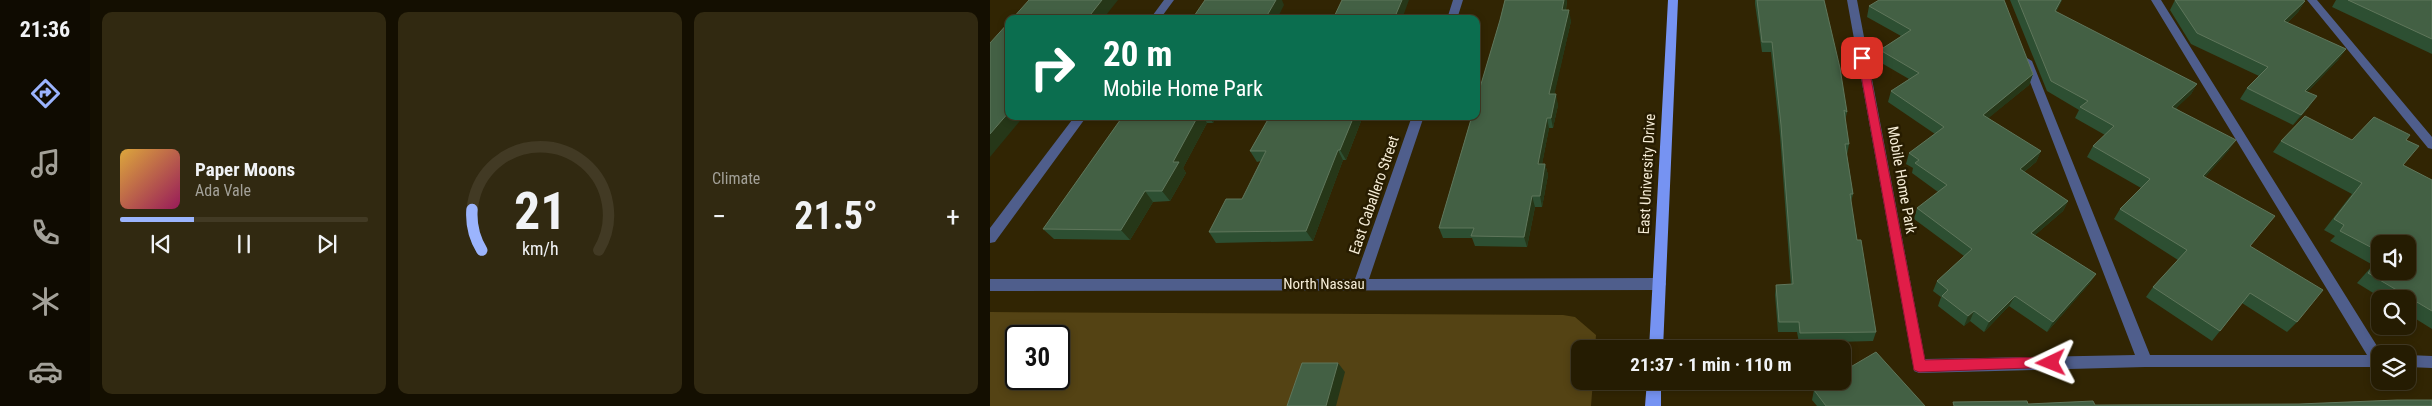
<!DOCTYPE html>
<meta charset="utf-8">
<style>
body{margin:0;font-family:"Roboto Condensed",sans-serif;background:#312911;color:#f1f3f6;height:100vh;display:flex;flex-direction:column;font-size:19px;white-space:nowrap}
*{box-sizing:border-box;margin:0}
p{font-size:16px;color:#a3a199}
.icon{flex:none;width:28px;height:28px;fill:none;stroke:currentColor;stroke-width:2;stroke-linecap:round;stroke-linejoin:round}
.map{position:relative;flex:1;overflow:hidden}
.panel{display:flex;flex-direction:column;gap:12px;padding:12px;background:#140f01;width:900px}
.panel>*{flex:none}
.guide{position:absolute;left:15px;top:15px;width:475px;height:105px;border-radius:10px;box-shadow:0 2px 8px #0003,0 0 0 1px #423a24;background:#0b6e4f;color:#fff;overflow:hidden}
.controls{position:absolute;left:1381px;top:235px;display:grid;gap:10px}
.controls a{display:grid;place-items:center;width:45px;height:45px;border-radius:10px;background:#251c02;box-shadow:0 2px 8px #0003,0 0 0 1px #423a24;font-size:25px}
.speed{position:absolute;left:15px;top:325px;display:flex;gap:10px;font-size:25px;font-weight:700;text-align:center}
.speed>*{display:grid;place-content:center;width:65px;height:65px;border-radius:50%;background:#251c02;box-shadow:0 2px 8px #0003,0 0 0 1px #423a24;line-height:1}
.speed .limit{border:2px solid #111;border-radius:8px;background:#fff;color:#111}
.pin{position:absolute;display:grid;place-items:center;width:42px;height:42px;color:#fff;margin:-21px;border-radius:10px;box-shadow:0 2px 8px #0006}
.me{position:absolute;width:55px;margin:-28px;rotate:268deg;stroke-linejoin:round;filter:drop-shadow(0 0 4px #0008)}
.turn{display:flex;align-items:center;gap:18px;height:105px;padding:0 15px;font-size:22px}
.turn .icon{width:65px;height:65px;stroke-width:2.5}
.turn b{display:block;font-size:35px;line-height:42px}
.big{font-size:38px;font-weight:700;line-height:1.1}
.panel .widget{flex:1;display:flex;flex-direction:column;justify-content:center;gap:8px;min-width:0;padding:0 18px;border-radius:10px;background:#312911}
.panel .dial{align-items:center;gap:0}
.dial svg{height:130px;overflow:visible;fill:none;stroke:#423a24;stroke-width:7;stroke-linecap:round;text-anchor:middle}
.dial text{fill:#f1f3f6;stroke:none}
.song{display:flex;align-items:center;gap:15px}
.cover{width:60px;height:60px;border-radius:8px;background:linear-gradient(135deg,hsl(40 70% 55%),hsl(330 70% 35%))}
.played{height:5px;border-radius:2px;background:linear-gradient(90deg,#9bb4fd 30%,#423a24 30%)}
.keys{display:flex;justify-content:space-around;direction:ltr}
.heat{display:flex;justify-content:space-between;align-items:center;font-size:28px;direction:ltr}
.panel .tiles{flex:1;display:grid;gap:12px;grid-template-columns:repeat(3,1fr)}
.trip{position:absolute;left:581px;top:340px;width:280px;height:50px;border-radius:10px;background:#251c02;box-shadow:0 2px 8px #0003,0 0 0 1px #423a24;font-weight:700;line-height:50px;text-align:center}
main{display:flex;flex:1;min-height:0}
.dock{display:flex;flex-direction:column;width:90px;justify-content:space-around;align-items:center;background:#0f0b01;color:#a3a199}
.dock .icon{width:35px;height:35px}
.dock .selected{color:#9bb4fd}
.dock b{font-size:22px;color:#f1f3f6}
.map>svg:first-child{display:block}
.green{fill:#544314;fill-rule:evenodd}
.lines{fill:none;stroke-linecap:round;stroke-linejoin:round}
.minor{fill:#4f5e8c;fill-rule:evenodd}
.major{fill:#7693f2;fill-rule:evenodd}
.wall{fill:#2d4f32;fill-rule:evenodd}
.shaded-wall{fill:#263718}
.building{fill:#436044;stroke:#5f765b}
.route{fill:#e11d48;stroke:#92132f}
.labels{text-anchor:middle;stroke-width:5;stroke-linejoin:round;paint-order:stroke}
.street-label{font-size:15px;fill:#f6edd6;stroke:#271c00}
</style>
<main>
<nav class="dock">
<b>21:36</b>
<svg class="icon selected" aria-label="directions" viewBox="0 0 24 24"><path d="M12 3l9 9-9 9-9-9zM9 14v-3h6M13 9l2 2-2 2"/></svg>
<svg class="icon" aria-label="music" viewBox="0 0 24 24"><path d="M9 18V5l10-2v13"/><circle cx="6" cy="18" r="3"/><circle cx="16" cy="16" r="3"/></svg>
<svg class="icon" aria-label="phone" viewBox="0 0 24 24"><path d="M5 4h4l2 5-3 2q2 4 5 5l2-3 5 2v4C11 20 4 13 5 4z"/></svg>
<svg class="icon" aria-label="climate" viewBox="0 0 24 24"><path d="M12 3v18M4 7l16 10M4 17L20 7"/></svg>
<svg class="icon" aria-label="car" viewBox="0 0 24 24"><path d="M5 17H2v-5l4-1 3-4h7l3 4 3 1v5h-3M9 17h6M6 11h13"/><circle cx="7" cy="17" r="2"/><circle cx="17" cy="17" r="2"/></svg>
</nav>
<section class="panel">
<div class="tiles">
<div class="widget">
<div class="song"><i class="cover"></i><div><b>Paper Moons</b><p>Ada Vale</p></div></div>
<div class="played"></div>
<div class="keys"><svg class="icon" aria-label="previous" viewBox="0 0 24 24"><path d="M18 5L8 12l10 7zM5 5v14"/></svg><svg class="icon" aria-label="pause" viewBox="0 0 24 24"><path d="M8 5v14M16 5v14"/></svg><svg class="icon" aria-label="next" viewBox="0 0 24 24"><path d="M6 5l10 7-10 7zM19 5v14"/></svg></div>
</div>
<div class="widget dial"><svg viewBox="0 0 100 80">
<path d="M14 69A42 42 0 1 1 86 69"/>
<path d="M14 69A42 42 0 0 1 8 44" stroke="#9bb4fd"/>
<text x="50" y="56" font-size="32" font-weight="700">21</text>
<text x="50" y="72" font-size="11">km/h</text>
</svg></div>
<div class="widget"><p>Climate</p>
<div class="heat"><a>−</a><b class="big">21.5°</b><a>+</a></div>
</div>
</div>
</section>
<div class="map">
<svg width="1442" height="406" viewBox="0 0 1442 406">
<rect width="100%" height="100%" fill="#312503"/>
<!-- green -->
<path class="green" d="M0 312 573 315 585 317 606 335 605 349H590V381H603L601 406H0ZM26 336H69V379H26Z"/>
<g class="lines">
<!-- minor -->
<path class="minor" d="M174 0H184L170 19H160Z
M463 0H473L467 19H457Z
M857 0H867L935 359 1145 355 1032 61 1037 58 1042 61 1160 355H1377L1161 0H1171L1392 354H1390V367H1155L929 373 924 371Z
M1317 0H1327L1442 137V149L1438 148Z
M85 116H97L5 242 0 243V228Z
M422 116H434L379 279 669 278 674 280 676 284 674 288 669 290 0 291V279H365Z
M1418 355 1442 356V368L1418 367Z"/>
<!-- major -->
<path class="major" d="M678 0H688L673 349H659Z
M657 381H671V406H655Z"/>
</g>
<!-- wall -->
<path class="wall" d="M515 0H577L576 10 581 21 564 94 568 105 563 128H559L552 164H555L558 175 552 207H545L537 247 485 246 482 238H453L449 228 510 20Z
M765 0H834L857 112 855 121 859 144 857 155 863 194 861 202 867 240 886 332 883 341 809 343 807 332H788L785 295 786 285H801L790 136 781 52H772L765 4Z
M1020 0H1072L1066 12 1207 84 1201 94 1186 108 1239 150 1215 177 1260 246 1307 322 1297 332 1252 303 1222 341 1156 297 1163 287 1188 260 1124 219 1130 209 1151 188 1097 157 1103 146 1115 135 1085 118 1089 110 1057 91Z
M1185 0 1315 1 1308 12 1297 23 1356 49 1348 60 1317 92 1319 107 1303 125 1250 99 1257 88 1269 76 1201 44 1180 10Z
M1346 0H1442V54L1342 7Z
M879 6 1043 74 1039 85 998 118 1051 151 1046 162 1034 172 1078 201 1073 211 1045 235 1106 274 1099 284 1057 332 1019 306 994 332 980 321 974 326 948 306 951 297 943 291 947 281 974 256 924 219 927 208 948 192 922 173 923 168 916 164 919 153 945 134 898 102 901 91 919 79 888 61 890 50 911 36 877 17Z
M133 116H227L223 123H217L193 168 196 173 180 201 163 202 140 240 64 239 53 229Z
M280 116H373L356 160H353L323 241 226 243 219 232 252 199 271 161 267 162 260 151Z
M1416 140 1413 165 1442 180V329L1418 314V299H1393L1367 283 1383 265 1340 241 1345 236 1334 230 1362 194 1283 152 1291 141ZM1390 244 1418 271H1390Z
M824 390 935 406H827L822 400Z"/>
<!-- shaded-wall -->
<path class="shaded-wall" d="M112 0H128L113 19H97Z
M286 0H292L294 5 287 19H275Z
M412 0H419L412 19H404Z
M574 0H577L574 21 572 10Z
M1071 0H1072L1061 22 1065 11Z
M1315 1 1308 12 1287 32 1294 21Z
M579 10 581 21 562 105 559 94Z
M1356 49 1348 60 1308 102 1315 91Z
M1043 74 1039 85 989 126 993 115Z
M1207 84 1201 94 1176 118 1182 107Z
M566 94 568 105 563 128 561 118Z
M1327 96 1319 107 1303 125 1311 115Z
M19 112V116H34L0 157V134Z
M208 116H213L217 123 193 168 196 173 180 201 172 191 183 162Z
M219 116H227L223 123Z
M364 116H373L356 160 350 150Z
M557 118 559 128 550 175 548 164Z
M1246 140 1239 150 1206 187 1213 176Z
M348 150 353 160 323 241 316 231Z
M1051 151 1046 162 1025 179 1030 169Z
M555 164 558 175 552 207 550 196Z
M155 191 163 202 140 240 131 230Z
M542 196 545 207 537 247 534 237Z
M1078 201 1073 211 1036 243 1041 233Z
M1106 274 1099 284 1057 332 1063 322Z
M1025 296 1019 306 994 332 999 322Z
M984 311 980 321 974 326 978 316Z
M348 363 355 372 346 406H336Z"/>
<!-- building -->
<path class="building" d="M39 0H112L97 19H22Z
M215 0H286L275 19H202Z
M352 0H412L404 19H343Z
M515 0H574L572 10H579L559 94H566L561 118H557L548 164H555L550 196H542L534 237 481 236 484 228H449L482 116H486V101L510 20Z
M767 0H834L850 68 857 112 854 110 859 144H855L863 194H860L867 240H871L886 332 810 333 809 322H789L786 285 803 284 791 125 782 42H772Z
M889 0H1014L1043 74 993 115 1051 151 1030 169 1078 201 1041 233 1106 274 1063 322 1025 296 999 322 984 311 978 316 952 296 958 290 947 281 982 249 927 208 957 185 925 163 929 160 919 153 954 127 901 91 929 73 890 50 921 30 879 6Z
M1028 0H1071L1065 11 1207 84 1182 107 1246 140 1213 176 1285 216 1260 246 1333 290 1307 322 1260 293 1230 331 1163 287 1197 250 1130 209 1160 179 1103 146 1124 126 1090 107 1098 101 1061 81Z
M1185 0H1313L1315 1 1294 21 1356 49 1315 91 1327 96 1311 115 1257 88 1278 67 1207 33Z
M1358 0H1442V39Z
M19 22V112L0 134V43Z
M133 116H208L183 162H189L172 191H155L131 230 53 229Z
M280 116H364L350 150H348L316 231 219 232 236 199H252L276 151H260Z
M1315 116 1362 140 1384 117 1420 135 1416 140 1429 146 1413 165 1442 180V311L1378 273 1390 258V271H1418V244H1390V252L1350 231 1354 225 1344 219 1372 183 1291 141Z
M886 352 935 406H836L824 390 838 381H852V372Z
M312 363H348L336 406H297Z
M1407 400H1442V406H964L963 402 1037 401 1038 404 1103 401 1105 405 1309 404Z"/>
<!-- route -->
<path class="route" d="M872 55 877 58 935 360 1061 357 1066 359 1068 363 1066 367 929 372 924 370 868 58Z"/>
<g class="labels">
<!-- street labels -->
<g class="street-label">
<text transform="translate(657 174) rotate(-87)" y="5">East University Drive</text>
<text transform="translate(912 180) rotate(80)" y="5">Mobile Home Park</text>
<text transform="translate(384 195) rotate(-71)" y="5">East Caballero Street</text>
<text x="334" y="289">North Nassau</text>
</g>
</g>
</svg>
<div class="controls">
<a><svg class="icon" aria-label="sound" viewBox="0 0 24 24"><path d="M4 9h4l5-4v14l-5-4H4zM17 9q2 3 0 6"/></svg></a>
<a><svg class="icon" aria-label="search" viewBox="0 0 24 24"><circle cx="10" cy="10" r="6"/><path d="M15 15l6 6"/></svg></a>
<a><svg class="icon" aria-label="layers" viewBox="0 0 24 24"><path d="M12 4l9 5-9 5-9-5zM3 14l9 5 9-5"/></svg></a>
</div>
<div class="speed"><div class="limit">30</div></div>
<div class="pin" style="left:872px;top:58px;background:#d93025"><svg class="icon" aria-label="arrive" viewBox="0 0 24 24"><path d="M6 21V4h12l-3 4 3 4H6"/></svg></div>
<svg class="me" style="left:1061px;top:363px" viewBox="-20 -20 40 40"><path d="M0-17L14 15 0 8-14 15z" fill="#e11d48" stroke="#fff" stroke-width="4"/></svg>
<div class="trip">21:37 · 1 min · 110 m</div>
<div class="guide">
<div class="turn"><svg class="icon" aria-label="right" viewBox="0 0 24 24"><path d="M7 20v-9h11M14 6l5 5-5 5"/></svg><div><b>20 m</b>Mobile Home Park</div></div>
</div>
</div>
</main>
